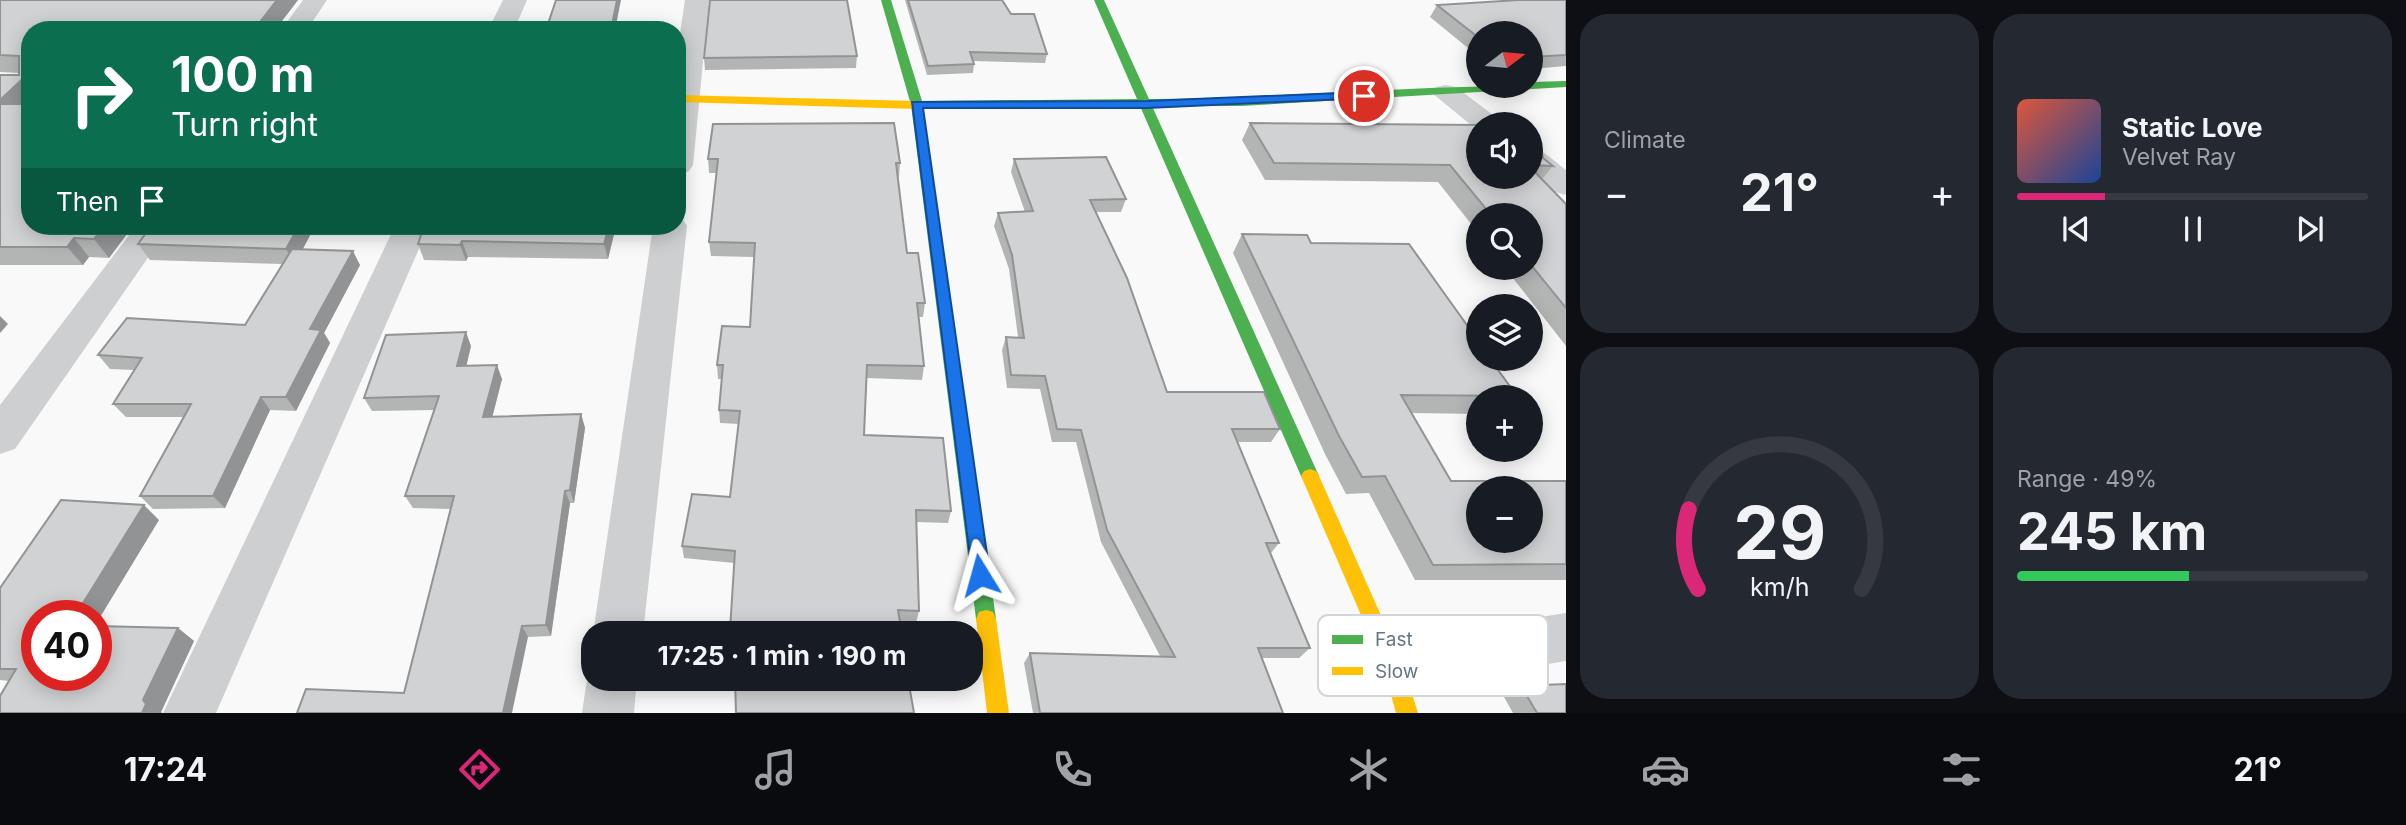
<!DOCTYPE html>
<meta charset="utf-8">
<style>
body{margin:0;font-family:Inter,sans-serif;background:#242831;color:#f1f3f6;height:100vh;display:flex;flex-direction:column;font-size:26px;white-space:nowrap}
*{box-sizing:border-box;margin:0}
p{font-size:23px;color:#9ea1a6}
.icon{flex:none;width:38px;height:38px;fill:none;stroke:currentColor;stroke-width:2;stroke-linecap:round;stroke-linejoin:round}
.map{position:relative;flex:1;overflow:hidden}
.panel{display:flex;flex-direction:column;gap:14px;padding:14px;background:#0d0f14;width:840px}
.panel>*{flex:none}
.hud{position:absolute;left:21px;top:21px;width:665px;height:214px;border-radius:28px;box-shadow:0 4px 18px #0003;background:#0b6e4f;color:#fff;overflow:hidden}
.needle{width:46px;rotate:74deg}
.buttons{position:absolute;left:1466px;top:21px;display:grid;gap:14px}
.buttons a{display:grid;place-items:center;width:77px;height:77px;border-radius:50%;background:#171b24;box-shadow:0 4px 18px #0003;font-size:35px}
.speed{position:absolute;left:21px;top:600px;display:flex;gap:14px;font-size:35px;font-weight:700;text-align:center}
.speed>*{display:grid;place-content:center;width:91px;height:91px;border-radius:50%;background:#171b24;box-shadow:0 4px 18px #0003;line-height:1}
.speed .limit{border:10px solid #d22;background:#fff;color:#111}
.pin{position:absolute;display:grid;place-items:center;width:60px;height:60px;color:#fff;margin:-30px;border:4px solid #fff;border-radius:50%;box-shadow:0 2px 7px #0007}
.me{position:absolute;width:77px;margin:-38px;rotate:352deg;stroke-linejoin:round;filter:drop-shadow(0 0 5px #0008)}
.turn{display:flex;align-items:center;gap:24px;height:147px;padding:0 35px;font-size:32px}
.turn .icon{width:91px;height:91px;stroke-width:2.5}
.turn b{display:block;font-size:49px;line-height:60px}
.then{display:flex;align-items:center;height:66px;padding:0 35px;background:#0003;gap:14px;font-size:26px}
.big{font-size:52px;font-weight:700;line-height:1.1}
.panel .widget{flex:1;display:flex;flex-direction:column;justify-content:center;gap:10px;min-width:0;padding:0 24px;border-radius:28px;background:#242831}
.panel .dial{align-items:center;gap:0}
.dial svg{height:182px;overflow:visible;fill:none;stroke:#363941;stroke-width:7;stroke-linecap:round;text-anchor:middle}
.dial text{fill:#f1f3f6;stroke:none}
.song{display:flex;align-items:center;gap:21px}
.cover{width:84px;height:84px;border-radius:10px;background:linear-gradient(135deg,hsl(10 70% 55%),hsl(220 70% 35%))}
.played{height:7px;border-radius:4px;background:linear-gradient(90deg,#db2777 25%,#363941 25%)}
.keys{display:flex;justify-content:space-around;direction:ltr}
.heat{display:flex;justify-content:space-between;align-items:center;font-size:38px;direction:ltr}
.charge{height:10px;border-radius:5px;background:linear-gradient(90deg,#34c759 49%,#363941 0)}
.panel .tiles{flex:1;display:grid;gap:14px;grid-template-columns:repeat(2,1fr)}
.trip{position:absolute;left:581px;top:621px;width:402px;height:70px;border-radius:28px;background:#171b24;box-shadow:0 4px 18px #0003;font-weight:700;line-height:70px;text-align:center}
.tabs{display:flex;height:112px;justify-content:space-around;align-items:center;background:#090b0e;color:#9ea1a6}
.tabs .icon{width:49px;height:49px}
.tabs .on{color:#db2777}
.tabs b{font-size:32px;color:#f1f3f6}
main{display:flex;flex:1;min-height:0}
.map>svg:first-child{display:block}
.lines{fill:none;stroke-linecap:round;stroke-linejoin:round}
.street{fill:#cecfd0;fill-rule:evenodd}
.fast{fill:#4caf50;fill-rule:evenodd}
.slow{fill:#ffc107;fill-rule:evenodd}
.wall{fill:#b3b5b5}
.shaded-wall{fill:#929394}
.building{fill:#d0d2d3;stroke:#929394;stroke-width:2;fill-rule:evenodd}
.route{fill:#1a73e8;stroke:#114b97;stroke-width:2}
.key{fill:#fff;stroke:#d1d6da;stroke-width:2}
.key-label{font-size:19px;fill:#657683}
</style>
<main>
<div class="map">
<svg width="1566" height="713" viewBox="0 0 1566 713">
<rect width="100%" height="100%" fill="#f9f9f9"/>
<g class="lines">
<!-- street -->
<path class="street" d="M303 0H327L307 30H281Z
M503 0H527L514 30H488Z
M685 0H709L693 165 688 172 677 174V53Z
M1446 85 1456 87 1497 118 1502 124H1479V131L1477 130 1432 93 1436 87Z
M1531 149 1542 151 1566 170V195L1555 192 1531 173Z
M677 217 682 218 687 226 643 634H593L653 226H677Z
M136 226H170L15 449 0 454V405Z
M395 226H429L216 713H163Z
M1566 613V661L1393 690 1375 683 1368 665 1375 647 1393 640Z
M593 663V679H637L634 713H582L587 679Z"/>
<!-- fast -->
<path class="fast" d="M881 0H891L922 101 1137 99 1094 0H1104L1149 99C1277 98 1404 86 1531 86V82L1566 81V87L1241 106H1152L1319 476 1316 481 1310 483 1304 481 1301 476 1140 106 923 108 996 619 993 626 986 628 979 626 976 619 911 105Z"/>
<!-- slow -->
<path class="slow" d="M677 95 917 101 923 105 917 109 677 102Z
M1310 469 1316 471 1319 476 1403 665 1418 713H1396L1383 666 1301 476 1304 471Z
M986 610 993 612 996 619 1009 713H987L976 619 979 612Z"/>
</g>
<!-- wall -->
<path class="wall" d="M0 0H298L275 30H30V102L28 104 133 226 109 258 89 257 83 265H0V75H19V73L0 72Z
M905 0H1002L1011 14 1047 54 1045 63 973 61 974 64 973 73 927 75Z
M1566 0V66L1531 69V33H1479V57L1430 17 1437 5Z
M857 56 856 68 705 70 704 58Z
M1250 123 1531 177V142L1543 158 1553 166 1542 179 1566 204V346L1505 268H1531V215H1479V234L1438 182 1265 180 1242 140Z
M708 159 900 163 899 177H898L907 253 925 303 923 317H919L924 366 922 380 866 378 864 435 951 511 948 523 916 522 919 611 916 623 900 622 902 634H730L734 563 684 558 682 546 730 497 739 424 720 423 719 410 722 379H718L717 365 750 327 754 257 711 256 709 242 717 173H709Z
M1014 159 1126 199 1121 212H1096L1167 392 1280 429 1271 442H1237L1279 543 1271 553 1310 648 1299 658H1262L1283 713H1033L1024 663 1030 653 1160 656 1101 542 1076 442H1052L1040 389 1007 388 1002 350 1006 337H1018L1009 269 994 226 998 213 1025 212 1011 172Z
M616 226 608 259 468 257 466 261 424 260 418 244Z
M1242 234 1311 243 1517 396 1479 397V414L1411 413 1451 481H1566V580H1415L1369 493 1346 494 1325 454 1233 253Z
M138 244 303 249 360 265 324 333 330 343 296 411 270 410 225 508 153 509 140 496 183 417H126L113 404 134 370 110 369 98 355 245 325 283 264 150 260Z
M471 346 466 366 502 379 492 417 581 414 585 428 574 503H570L551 636 528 637 404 693 450 509 413 508 405 496 435 410 372 411 364 398Z
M159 520 37 676 178 628 194 641 161 712 162 713H0L9 681 0 680V588Z
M1521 686 1566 713H1513L1504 697Z"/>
<!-- shaded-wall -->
<path class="shaded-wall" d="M277 0H298L275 30H254Z
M617 0H621L615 30H611Z
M30 72V102L10 121 0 109V100Z
M105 226H133L109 258 94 239Z
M299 226H315L295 264 286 249Z
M609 226H616L608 259 604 244Z
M74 238 89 257 83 265 67 247Z
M462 241 468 257 466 261 460 245Z
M353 251 360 265 324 333 330 343 296 411 286 397 310 329Z
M0 316 8 324 0 333Z
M466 332 471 346 463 380 457 366Z
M497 365 502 379 489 430 483 417Z
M261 397 270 410 225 508 213 496Z
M581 414 585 428 574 503 570 490Z
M565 491 570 503 551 636 546 625Z
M144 505 159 520 96 624V616H75Z
M522 626 528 637 512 713H503Z
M178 628 194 641 161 712 162 713H142L143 700Z"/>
<!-- building -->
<path class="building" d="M0 0H277L254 30H30V72L0 100V75H19V56L0 55Z
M556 0H617L611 30H546Z
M710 0H847L857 56 704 58Z
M908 0H1002L1011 14H1034L1047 54 970 52 974 64 928 66Z
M1519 0H1566V55L1531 57V33H1479V38L1437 5Z
M0 104H30V226H105L94 239 74 238 67 247H0Z
M894 123 900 163H896L907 253H918L925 303H917L924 366 867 365 864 435 943 438 951 511 916 510 919 611 898 610 902 634H734L733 630H730L735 551 682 546 692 494 730 497 740 411 719 410 723 365H717L722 326 750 327 755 243 709 242 718 159H708L713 124Z
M1250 123 1479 125V177H1531V168L1566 204V308L1531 265V215H1491L1450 165 1274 163Z
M1531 142 1542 153 1543 158 1553 166 1531 165Z
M1106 157 1126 199 1090 200 1127 278 1167 392H1264L1280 429H1232L1279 543H1266L1310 648H1258L1283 713H1040L1030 653 1175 657 1107 530 1081 430 1057 429 1045 376 1011 375 1006 337 1024 338 1012 255 998 213 1033 211 1014 159Z
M151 226H299L286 249 138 244Z
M424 226H609L604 244 462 241 460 245 418 244Z
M1242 234 1307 235 1311 243 1409 244 1479 342V359H1490L1517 396 1401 395 1451 481H1566V564L1433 565 1385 476 1362 477 1339 436ZM1479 488H1531V541H1479Z
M292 249 353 251 310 329 321 330 286 397H261L213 496H140L191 404H113L142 358 98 355 127 318 245 325Z
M466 332 457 366 497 365 483 417 581 414 570 490 565 491 546 625 522 626 503 713H297L306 689 404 693 454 496H405L439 396 364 398 386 335Z
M61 500 144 505 75 616H37V676H96V626L178 628 143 700 146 704 142 713H0V696L16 669H0V588Z
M735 679H908L914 713H736Z
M1566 684V713H1537L1521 686Z"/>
<!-- route -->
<path class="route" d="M1364 92 1370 96 1368 98 1147 108H923L990 575 987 581 980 584 973 581 912 102 1147 101Z"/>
<!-- legend -->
<rect x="1318" y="615" width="230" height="81" rx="10" class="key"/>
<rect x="1332" y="635" width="31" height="9" fill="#4caf50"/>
<rect x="1332" y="667" width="31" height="8" fill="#ffc107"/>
<g class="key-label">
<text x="1375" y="646">Fast</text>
<text x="1375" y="678">Slow</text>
</g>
</svg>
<div class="buttons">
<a><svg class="needle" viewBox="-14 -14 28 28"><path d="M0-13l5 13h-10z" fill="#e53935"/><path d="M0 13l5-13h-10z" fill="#9ea1a6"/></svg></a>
<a><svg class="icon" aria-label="sound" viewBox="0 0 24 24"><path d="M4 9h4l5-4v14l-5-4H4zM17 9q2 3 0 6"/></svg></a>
<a><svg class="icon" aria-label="search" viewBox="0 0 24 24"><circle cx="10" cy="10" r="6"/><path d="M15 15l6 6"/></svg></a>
<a><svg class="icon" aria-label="layers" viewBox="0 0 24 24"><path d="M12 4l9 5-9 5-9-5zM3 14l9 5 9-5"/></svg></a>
<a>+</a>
<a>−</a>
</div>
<div class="speed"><div class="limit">40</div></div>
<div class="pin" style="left:1364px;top:96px;background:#d93025"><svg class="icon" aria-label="arrive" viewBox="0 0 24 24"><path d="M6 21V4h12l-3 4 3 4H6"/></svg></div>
<svg class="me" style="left:980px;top:575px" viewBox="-20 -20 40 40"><path d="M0-17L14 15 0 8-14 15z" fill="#1a73e8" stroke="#fff" stroke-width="4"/></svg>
<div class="trip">17:25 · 1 min · 190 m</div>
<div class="hud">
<div class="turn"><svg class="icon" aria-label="right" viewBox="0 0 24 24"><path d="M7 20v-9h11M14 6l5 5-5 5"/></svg><div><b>100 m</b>Turn right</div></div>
<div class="then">Then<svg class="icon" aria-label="arrive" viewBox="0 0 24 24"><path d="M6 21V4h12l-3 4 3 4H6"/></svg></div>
</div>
</div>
<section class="panel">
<div class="tiles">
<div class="widget"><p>Climate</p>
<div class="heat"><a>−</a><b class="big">21°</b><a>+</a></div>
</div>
<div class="widget">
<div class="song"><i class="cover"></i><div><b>Static Love</b><p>Velvet Ray</p></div></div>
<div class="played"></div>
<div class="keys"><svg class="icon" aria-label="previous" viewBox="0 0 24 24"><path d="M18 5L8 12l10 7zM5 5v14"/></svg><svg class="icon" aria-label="pause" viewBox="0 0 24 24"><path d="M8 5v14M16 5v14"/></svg><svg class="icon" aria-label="next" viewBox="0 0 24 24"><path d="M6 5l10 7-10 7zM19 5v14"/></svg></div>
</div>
<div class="widget dial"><svg viewBox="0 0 100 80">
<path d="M14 69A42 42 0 1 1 86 69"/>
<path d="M14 69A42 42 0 0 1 10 34" stroke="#db2777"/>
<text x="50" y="56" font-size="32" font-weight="700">29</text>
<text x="50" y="72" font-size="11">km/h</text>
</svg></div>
<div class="widget"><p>Range · 49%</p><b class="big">245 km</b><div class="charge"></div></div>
</div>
</section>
</main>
<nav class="tabs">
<b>17:24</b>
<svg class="icon on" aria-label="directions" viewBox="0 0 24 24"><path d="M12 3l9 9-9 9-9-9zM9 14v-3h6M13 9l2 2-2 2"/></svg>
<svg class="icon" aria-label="music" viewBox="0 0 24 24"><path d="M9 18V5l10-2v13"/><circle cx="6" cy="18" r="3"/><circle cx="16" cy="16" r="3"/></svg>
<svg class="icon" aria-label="phone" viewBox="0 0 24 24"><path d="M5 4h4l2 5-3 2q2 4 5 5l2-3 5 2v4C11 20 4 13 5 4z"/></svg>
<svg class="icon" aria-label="climate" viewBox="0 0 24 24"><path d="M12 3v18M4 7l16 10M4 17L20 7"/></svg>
<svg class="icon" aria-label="car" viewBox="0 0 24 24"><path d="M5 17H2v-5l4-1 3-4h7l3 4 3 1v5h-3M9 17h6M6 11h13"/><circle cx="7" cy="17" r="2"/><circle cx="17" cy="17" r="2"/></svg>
<svg class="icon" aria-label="filters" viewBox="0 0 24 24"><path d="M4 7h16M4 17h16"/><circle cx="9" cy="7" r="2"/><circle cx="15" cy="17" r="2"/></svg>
<b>21°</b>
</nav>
